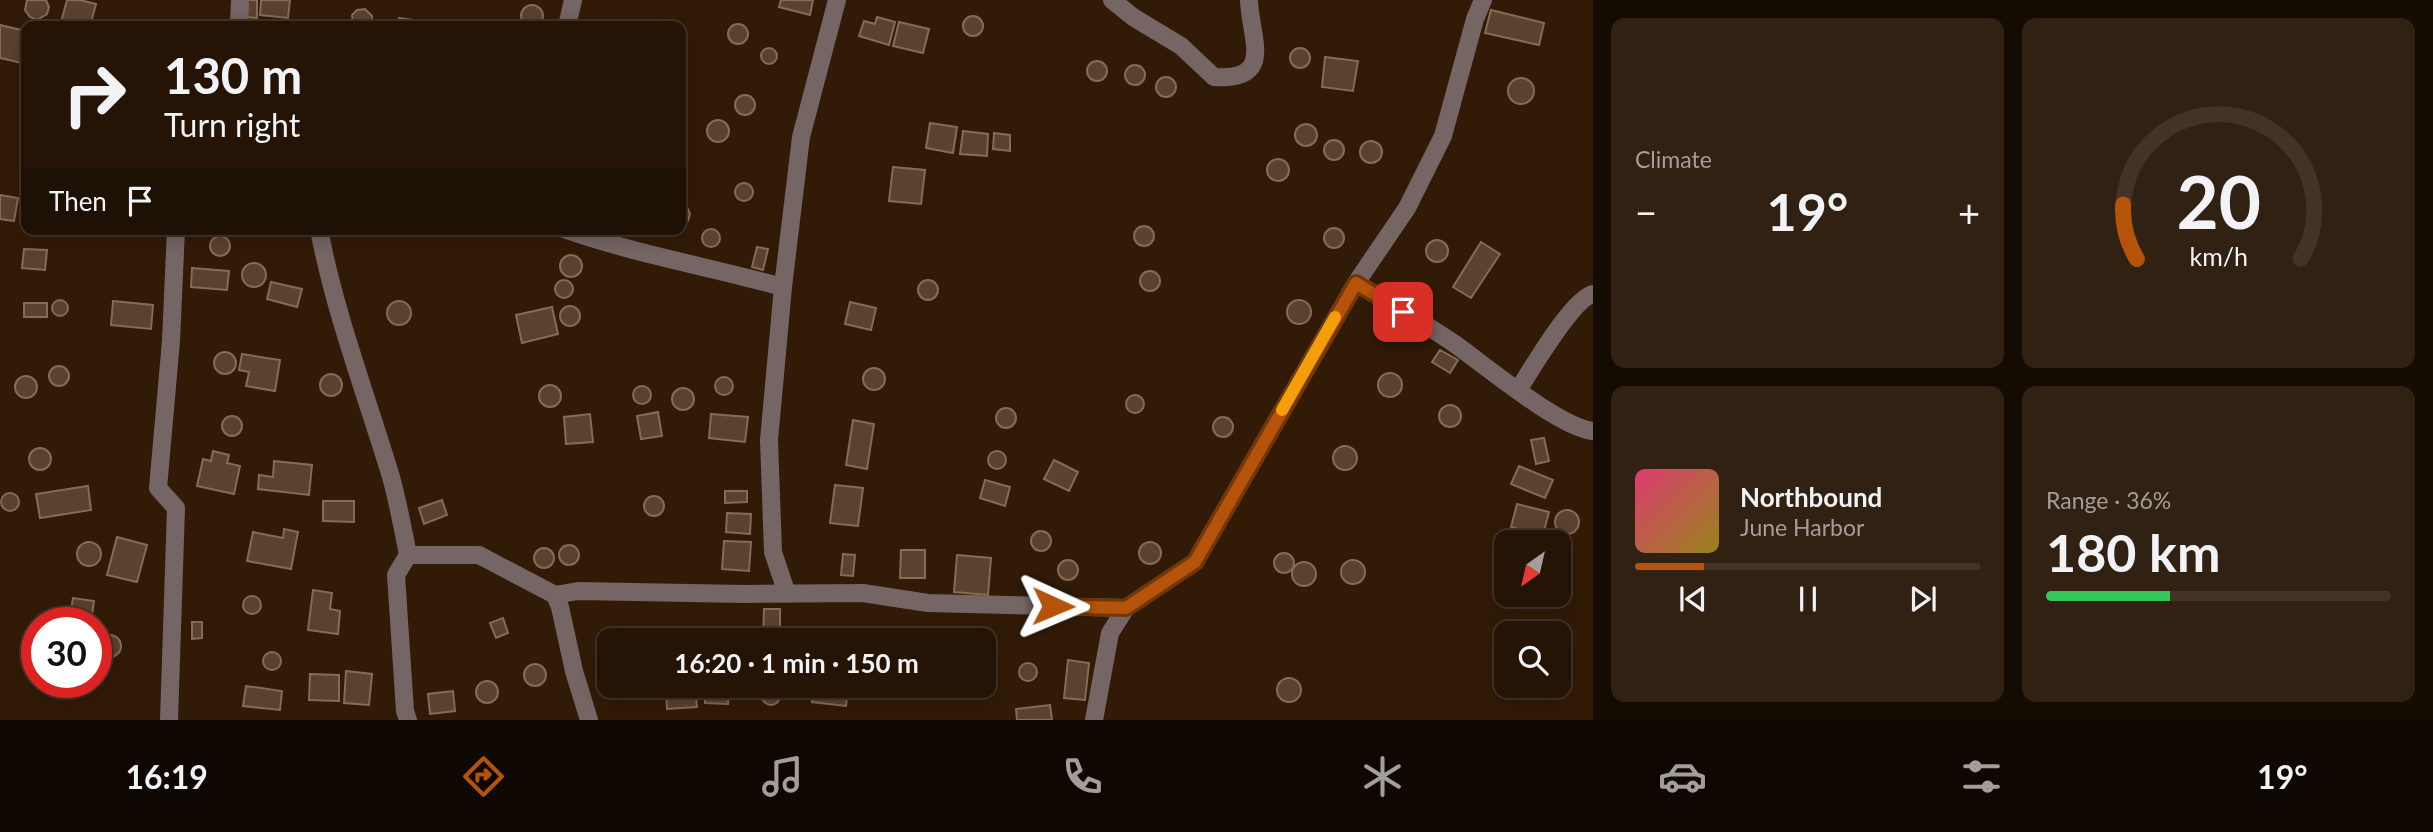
<!DOCTYPE html>
<meta charset="utf-8">
<style>
body{margin:0;font-family:Lato,sans-serif;background:#312113;color:#f1f3f6;height:100vh;display:flex;flex-direction:column;font-size:26px;white-space:nowrap}
*{box-sizing:border-box;margin:0}
p{font-size:23px;color:#a39e9a}
.icon{flex:none;width:38px;height:38px;fill:none;stroke:currentColor;stroke-width:2;stroke-linecap:round;stroke-linejoin:round}
.map{position:relative;flex:1;overflow:hidden}
.panel{display:flex;flex-direction:column;gap:18px;padding:18px;background:#140b03;width:840px}
.panel>*{flex:none}
.top-card{position:absolute;left:21px;top:21px;width:665px;height:214px;border-radius:14px;box-shadow:0 4px 18px #0003,0 0 0 2px #423327;background:#251405;color:#f1f3f6;overflow:hidden}
.needle{width:46px;rotate:214deg}
.fabs{position:absolute;left:1494px;top:530px;display:grid;gap:14px}
.fabs a{display:grid;place-items:center;width:77px;height:77px;border-radius:14px;background:#251405;box-shadow:0 4px 18px #0003,0 0 0 2px #423327;font-size:35px}
.speed{position:absolute;left:21px;top:607px;display:flex;gap:14px;font-size:35px;font-weight:700;text-align:center}
.speed>*{display:grid;place-content:center;width:91px;height:91px;border-radius:50%;background:#251405;box-shadow:0 4px 18px #0003,0 0 0 2px #423327;line-height:1}
.speed .limit{border:10px solid #d22;background:#fff;color:#111}
.pin{position:absolute;display:grid;place-items:center;width:60px;height:60px;color:#fff;margin:-30px;border-radius:14px;box-shadow:0 4px 10px #0006}
.me{position:absolute;width:77px;margin:-38px;rotate:91deg;stroke-linejoin:round;filter:drop-shadow(0 0 5px #0008)}
.turn{display:flex;align-items:center;gap:24px;height:147px;padding:0 28px;font-size:32px}
.turn .icon{width:91px;height:91px;stroke-width:2.5}
.turn b{display:block;font-size:49px;line-height:60px}
.then{display:flex;align-items:center;height:66px;padding:0 28px;background:#0003;gap:14px;font-size:26px}
.big{font-size:52px;font-weight:700;line-height:1.1}
.panel .card{flex:1;display:flex;flex-direction:column;justify-content:center;gap:10px;min-width:0;padding:0 24px;border-radius:14px;background:#312113}
.panel .dial{align-items:center;gap:0}
.dial svg{height:182px;overflow:visible;fill:none;stroke:#423327;stroke-width:7;stroke-linecap:round;text-anchor:middle}
.dial text{fill:#f1f3f6;stroke:none}
.song{display:flex;align-items:center;gap:21px}
.cover{width:84px;height:84px;border-radius:10px;background:linear-gradient(135deg,hsl(340 70% 55%),hsl(50 70% 35%))}
.played{height:7px;border-radius:4px;background:linear-gradient(90deg,#b45309 20%,#423327 20%)}
.keys{display:flex;justify-content:space-around;direction:ltr}
.heat{display:flex;justify-content:space-between;align-items:center;font-size:38px;direction:ltr}
.charge{height:10px;border-radius:5px;background:linear-gradient(90deg,#34c759 36%,#423327 0)}
.panel .tiles{flex:1;display:grid;gap:18px;grid-template-columns:repeat(2,1fr)}
.trip{position:absolute;left:597px;top:628px;width:399px;height:70px;border-radius:14px;background:#251405;box-shadow:0 4px 18px #0003,0 0 0 2px #423327;font-weight:700;line-height:70px;text-align:center}
.tab-bar{display:flex;height:112px;justify-content:space-around;align-items:center;background:#0f0802;color:#a39e9a}
.tab-bar .icon{width:49px;height:49px}
.tab-bar .current{color:#b45309}
.tab-bar b{font-size:32px;color:#f1f3f6}
main{display:flex;flex:1;min-height:0}
.map>svg:first-child{display:block}
.building{fill:#59422f;stroke:#866b55;stroke-width:2}
.lines{fill:none;stroke-linecap:round;stroke-linejoin:round}
.minor{stroke:#756564;stroke-width:18}
.route-casing{stroke:#753606;stroke-width:18}
.route{stroke:#b45309;stroke-width:12}
.slow{stroke:#f59e0b;stroke-width:12}
</style>
<main>
<div class="map">
<svg width="1593" height="720" viewBox="0 0 1593 720">
<rect width="100%" height="100%" fill="#311b07"/>
<!-- building -->
<path class="building" d="M27 0H46L49 7 47 14 37 20 30 17 25 10Z
M67 0H80L96 4 90 26H60Z
M248 0H257V18L247 17Z
M261 0H290L288 18 260 15Z
M781 0H813L810 15 779 7Z
M521 16a11 11 0 1 1 22 0a11 11 0 1 1-22 0Z
M365 9 372 16V25L353 26 352 15 357 10Z
M1491 10 1544 23 1539 45 1485 33Z
M963 26a10 10 0 1 1 20 0a10 10 0 1 1-20 0Z
M877 17 895 22 889 45 859 36 864 21 875 24Z
M399 18 436 23 435 26H398Z
M899 22 929 29 923 53 893 46Z
M728 34a10 10 0 1 1 20 0a10 10 0 1 1-20 0Z
M0 25 26 31V64L0 58Z
M761 56a8 8 0 1 1 16 0a8 8 0 1 1-16 0Z
M1290 58a10 10 0 1 1 20 0a10 10 0 1 1-20 0Z
M1325 57 1358 61 1353 91 1322 87Z
M1087 71a10 10 0 1 1 20 0a10 10 0 1 1-20 0Z
M1125 75a10 10 0 1 1 20 0a10 10 0 1 1-20 0Z
M1156 87a10 10 0 1 1 20 0a10 10 0 1 1-20 0Z
M1508 91a13 13 0 1 1 26 0a13 13 0 1 1-26 0Z
M735 105a10 10 0 1 1 20 0a10 10 0 1 1-20 0Z
M707 131a11 11 0 1 1 22 0a11 11 0 1 1-22 0Z
M930 123 957 127 953 153 926 148Z
M1295 135a11 11 0 1 1 22 0a11 11 0 1 1-22 0Z
M963 131 988 134 987 156 960 154Z
M994 133 1010 135V151L993 149Z
M1324 150a10 10 0 1 1 20 0a10 10 0 1 1-20 0Z
M1360 152a11 11 0 1 1 22 0a11 11 0 1 1-22 0Z
M1267 170a11 11 0 1 1 22 0a11 11 0 1 1-22 0Z
M893 167 925 170 921 204 889 201Z
M735 192a9 9 0 1 1 18 0a9 9 0 1 1-18 0Z
M0 195 18 198 14 221 0 219Z
M681 204 687 207 690 214 688 221 681 226Z
M1134 236a10 10 0 1 1 20 0a10 10 0 1 1-20 0Z
M1324 238a10 10 0 1 1 20 0a10 10 0 1 1-20 0Z
M702 238a9 9 0 1 1 18 0a9 9 0 1 1-18 0Z
M210 246a10 10 0 1 1 20 0a10 10 0 1 1-20 0Z
M1426 251a11 11 0 1 1 22 0a11 11 0 1 1-22 0Z
M1481 242 1500 254 1471 298 1453 287Z
M757 247 768 249 763 270 752 267Z
M24 249 47 250 45 270 22 268Z
M560 266a11 11 0 1 1 22 0a11 11 0 1 1-22 0Z
M242 275a12 12 0 1 1 24 0a12 12 0 1 1-24 0Z
M192 268 229 271 227 290 191 287Z
M1140 281a10 10 0 1 1 20 0a10 10 0 1 1-20 0Z
M918 290a10 10 0 1 1 20 0a10 10 0 1 1-20 0Z
M555 289a9 9 0 1 1 18 0a9 9 0 1 1-18 0Z
M271 282 302 289 297 307 267 299Z
M52 308a8 8 0 1 1 16 0a8 8 0 1 1-16 0Z
M1287 312a12 12 0 1 1 24 0a12 12 0 1 1-24 0Z
M113 301 153 305 151 329 111 325Z
M387 313a12 12 0 1 1 24 0a12 12 0 1 1-24 0Z
M850 302 876 308 871 330 845 324Z
M24 303H47V317H24Z
M560 316a10 10 0 1 1 20 0a10 10 0 1 1-20 0Z
M552 307 558 334 522 343 516 315Z
M1440 350 1458 360 1450 373 1432 362Z
M214 363a11 11 0 1 1 22 0a11 11 0 1 1-22 0Z
M242 354 280 360 275 391 246 386 249 372 239 370Z
M49 376a10 10 0 1 1 20 0a10 10 0 1 1-20 0Z
M863 379a11 11 0 1 1 22 0a11 11 0 1 1-22 0Z
M1378 385a12 12 0 1 1 24 0a12 12 0 1 1-24 0Z
M320 385a11 11 0 1 1 22 0a11 11 0 1 1-22 0Z
M15 387a11 11 0 1 1 22 0a11 11 0 1 1-22 0Z
M715 386a9 9 0 1 1 18 0a9 9 0 1 1-18 0Z
M539 396a11 11 0 1 1 22 0a11 11 0 1 1-22 0Z
M633 395a9 9 0 1 1 18 0a9 9 0 1 1-18 0Z
M672 399a11 11 0 1 1 22 0a11 11 0 1 1-22 0Z
M1126 404a9 9 0 1 1 18 0a9 9 0 1 1-18 0Z
M1439 416a11 11 0 1 1 22 0a11 11 0 1 1-22 0Z
M996 418a10 10 0 1 1 20 0a10 10 0 1 1-20 0Z
M658 412 662 436 641 439 637 416Z
M590 414 593 442 566 444 564 417Z
M711 414 748 417 745 442 709 438Z
M222 426a10 10 0 1 1 20 0a10 10 0 1 1-20 0Z
M1213 427a10 10 0 1 1 20 0a10 10 0 1 1-20 0Z
M853 420 874 424 867 469 846 465Z
M1544 438 1549 461 1536 464 1531 440Z
M1333 458a12 12 0 1 1 24 0a12 12 0 1 1-24 0Z
M29 459a11 11 0 1 1 22 0a11 11 0 1 1-22 0Z
M213 451 229 455 227 463 240 466 234 494 197 486 203 459 211 461Z
M988 460a9 9 0 1 1 18 0a9 9 0 1 1-18 0Z
M1054 460 1078 472 1069 491 1044 479Z
M274 461 312 465 309 495 258 489 259 475 273 477Z
M1519 466 1553 480 1545 498 1511 484Z
M985 480 1010 487 1005 506 980 498Z
M835 485 863 488 858 526 830 523Z
M88 486 91 510 40 518 36 494Z
M725 491H747V502L725 503Z
M1 502a9 9 0 1 1 18 0a9 9 0 1 1-18 0Z
M644 506a10 10 0 1 1 20 0a10 10 0 1 1-20 0Z
M442 500 447 515 424 524 419 508Z
M323 501H354V522L323 521Z
M1517 504 1549 512 1543 535 1511 527Z
M1555 522a12 12 0 1 1 24 0a12 12 0 1 1-24 0Z
M727 513 751 514 750 534 726 532Z
M284 529 298 532 291 569 247 561 253 532 283 538Z
M1031 541a10 10 0 1 1 20 0a10 10 0 1 1-20 0Z
M117 537 147 545 137 582 107 575Z
M724 541 751 542 749 571 722 569Z
M77 554a12 12 0 1 1 24 0a12 12 0 1 1-24 0Z
M1139 553a11 11 0 1 1 22 0a11 11 0 1 1-22 0Z
M559 555a10 10 0 1 1 20 0a10 10 0 1 1-20 0Z
M534 558a10 10 0 1 1 20 0a10 10 0 1 1-20 0Z
M901 550H925V578H900Z
M1274 563a10 10 0 1 1 20 0a10 10 0 1 1-20 0Z
M843 554 855 555 853 576 841 575Z
M957 555 991 558 988 595 954 592Z
M1341 572a12 12 0 1 1 24 0a12 12 0 1 1-24 0Z
M1058 570a10 10 0 1 1 20 0a10 10 0 1 1-20 0Z
M1292 574a12 12 0 1 1 24 0a12 12 0 1 1-24 0Z
M313 590 332 593 330 609 340 611 338 634 308 630Z
M243 605a9 9 0 1 1 18 0a9 9 0 1 1-18 0Z
M73 598 94 601 91 623H69Z
M764 609H780V640H763Z
M503 618 508 633 496 638 490 623Z
M192 622H202V638L192 639Z
M99 646a11 11 0 1 1 22 0a11 11 0 1 1-22 0Z
M263 661a9 9 0 1 1 18 0a9 9 0 1 1-18 0Z
M1068 660 1089 663 1085 700 1064 698Z
M1019 672a9 9 0 1 1 18 0a9 9 0 1 1-18 0Z
M524 675a11 11 0 1 1 22 0a11 11 0 1 1-22 0Z
M346 671 372 674 369 705 344 703Z
M310 674 339 675V701L309 700Z
M1277 690a12 12 0 1 1 24 0a12 12 0 1 1-24 0Z
M476 692a11 11 0 1 1 22 0a11 11 0 1 1-22 0Z
M246 686 282 691 280 710 243 706Z
M695 686 697 707 667 709 666 688Z
M705 686H729L728 704 705 703Z
M814 686 848 689 846 706 812 702Z
M939 686H963V690L958 697 950 699 943 696Z
M762 696a9 9 0 1 1 18 0a9 9 0 1 1-18 0Z
M453 691 455 711 430 714 428 694Z
M1050 705 1052 720H1017L1016 709Z"/>
<g class="lines">
<!-- minor -->
<path class="minor" d="M1112 0 1133 17 1181 46 1214 77C1276 81 1250 38 1249 0
M239 26 240 0
M567 26 573 0
M319 229C335 314 366 394 391 477 398 502 403 529 408 555L396 575 405 711 408 720
M564 229C635 254 710 267 783 287
M1356 283C1388 302 1421 321 1452 342 1485 365 1558 427 1593 431
M1518 390C1532 369 1572 299 1593 294
M408 555H479L555 595 578 591 744 594 863 593 928 603 1126 608 1195 562 1356 283 1407 208 1443 136 1475 19 1483 0
M787 594 773 552 769 440 783 287 801 137 837 0
M555 595 560 607 574 671 589 720
M169 720 176 508 158 488 171 341 176 229
M1094 720 1110 633 1126 608"/>
</g>
<g class="lines">
<defs>
<path id="route" d="M1053 606 1126 608 1195 562 1356 283 1403 312"/>
</defs>
<!-- route casing -->
<use href="#route" class="route-casing"/>
<!-- route -->
<use href="#route" class="route"/>
<!-- slow -->
<path class="slow" d="M1282 410 1335 317"/>
</g>
</svg>
<div class="fabs">
<a><svg class="needle" viewBox="-14 -14 28 28"><path d="M0-13l5 13h-10z" fill="#e53935"/><path d="M0 13l5-13h-10z" fill="#a39e9a"/></svg></a>
<a><svg class="icon" aria-label="search" viewBox="0 0 24 24"><circle cx="10" cy="10" r="6"/><path d="M15 15l6 6"/></svg></a>
</div>
<div class="speed"><div class="limit">30</div></div>
<div class="pin" style="left:1403px;top:312px;background:#d93025"><svg class="icon" aria-label="arrive" viewBox="0 0 24 24"><path d="M6 21V4h12l-3 4 3 4H6"/></svg></div>
<svg class="me" style="left:1053px;top:606px" viewBox="-20 -20 40 40"><path d="M0-17L14 15 0 8-14 15z" fill="#b45309" stroke="#fff" stroke-width="4"/></svg>
<div class="trip">16:20 · 1 min · 150 m</div>
<div class="top-card">
<div class="turn"><svg class="icon" aria-label="right" viewBox="0 0 24 24"><path d="M7 20v-9h11M14 6l5 5-5 5"/></svg><div><b>130 m</b>Turn right</div></div>
<div class="then">Then<svg class="icon" aria-label="arrive" viewBox="0 0 24 24"><path d="M6 21V4h12l-3 4 3 4H6"/></svg></div>
</div>
</div>
<section class="panel">
<div class="tiles">
<div class="card"><p>Climate</p>
<div class="heat"><a>−</a><b class="big">19°</b><a>+</a></div>
</div>
<div class="card dial"><svg viewBox="0 0 100 80">
<path d="M14 69A42 42 0 1 1 86 69"/>
<path d="M14 69A42 42 0 0 1 8 45" stroke="#b45309"/>
<text x="50" y="56" font-size="32" font-weight="700">20</text>
<text x="50" y="72" font-size="11">km/h</text>
</svg></div>
<div class="card">
<div class="song"><i class="cover"></i><div><b>Northbound</b><p>June Harbor</p></div></div>
<div class="played"></div>
<div class="keys"><svg class="icon" aria-label="previous" viewBox="0 0 24 24"><path d="M18 5L8 12l10 7zM5 5v14"/></svg><svg class="icon" aria-label="pause" viewBox="0 0 24 24"><path d="M8 5v14M16 5v14"/></svg><svg class="icon" aria-label="next" viewBox="0 0 24 24"><path d="M6 5l10 7-10 7zM19 5v14"/></svg></div>
</div>
<div class="card"><p>Range · 36%</p><b class="big">180 km</b><div class="charge"></div></div>
</div>
</section>
</main>
<nav class="tab-bar">
<b>16:19</b>
<svg class="icon current" aria-label="directions" viewBox="0 0 24 24"><path d="M12 3l9 9-9 9-9-9zM9 14v-3h6M13 9l2 2-2 2"/></svg>
<svg class="icon" aria-label="music" viewBox="0 0 24 24"><path d="M9 18V5l10-2v13"/><circle cx="6" cy="18" r="3"/><circle cx="16" cy="16" r="3"/></svg>
<svg class="icon" aria-label="phone" viewBox="0 0 24 24"><path d="M5 4h4l2 5-3 2q2 4 5 5l2-3 5 2v4C11 20 4 13 5 4z"/></svg>
<svg class="icon" aria-label="climate" viewBox="0 0 24 24"><path d="M12 3v18M4 7l16 10M4 17L20 7"/></svg>
<svg class="icon" aria-label="car" viewBox="0 0 24 24"><path d="M5 17H2v-5l4-1 3-4h7l3 4 3 1v5h-3M9 17h6M6 11h13"/><circle cx="7" cy="17" r="2"/><circle cx="17" cy="17" r="2"/></svg>
<svg class="icon" aria-label="filters" viewBox="0 0 24 24"><path d="M4 7h16M4 17h16"/><circle cx="9" cy="7" r="2"/><circle cx="15" cy="17" r="2"/></svg>
<b>19°</b>
</nav>
